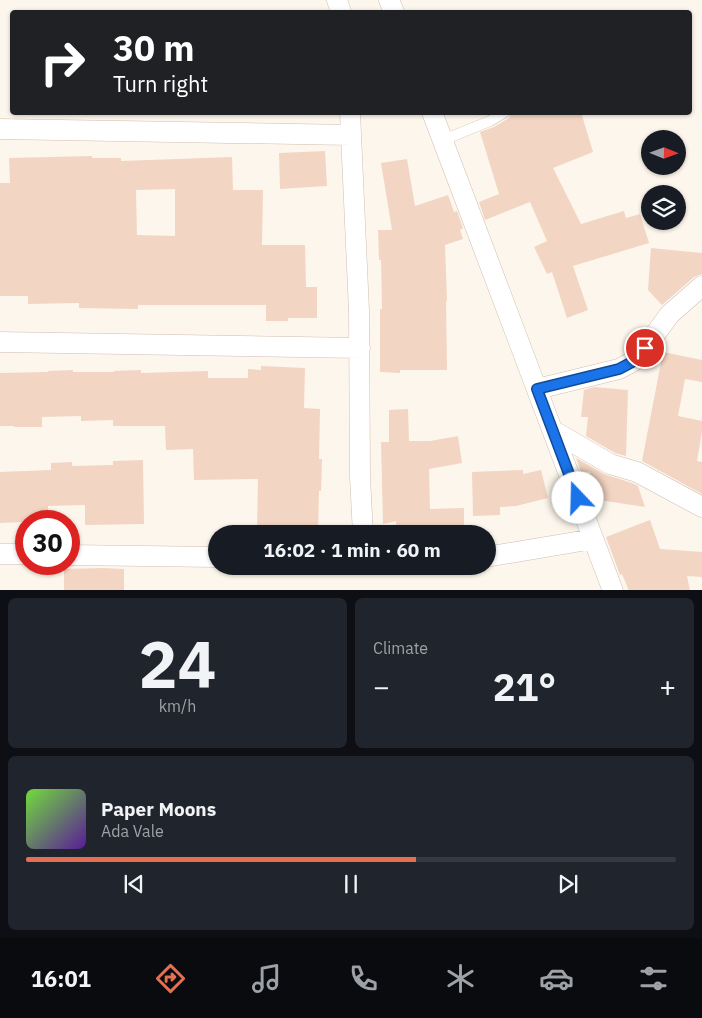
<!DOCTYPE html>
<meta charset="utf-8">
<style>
body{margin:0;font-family:"IBM Plex Sans",sans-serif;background:#20242c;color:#f1f3f6;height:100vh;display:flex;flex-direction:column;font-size:19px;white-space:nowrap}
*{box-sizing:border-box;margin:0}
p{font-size:16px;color:#9ea1a6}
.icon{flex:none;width:28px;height:28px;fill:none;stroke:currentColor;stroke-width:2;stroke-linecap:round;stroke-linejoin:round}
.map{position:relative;height:590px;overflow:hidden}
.panel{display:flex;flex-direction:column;gap:8px;padding:8px;background:#0d0f14;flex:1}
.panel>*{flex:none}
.guide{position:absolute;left:10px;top:10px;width:682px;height:105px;border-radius:5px;box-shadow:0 1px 4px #0004;background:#202124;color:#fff;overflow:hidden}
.needle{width:32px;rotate:91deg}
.tools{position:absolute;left:641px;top:130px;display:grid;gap:10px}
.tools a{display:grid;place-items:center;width:45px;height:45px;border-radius:50%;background:#171b24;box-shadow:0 1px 4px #0004;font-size:25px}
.speed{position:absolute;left:15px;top:510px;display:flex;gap:10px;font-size:25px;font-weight:700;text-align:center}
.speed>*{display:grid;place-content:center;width:65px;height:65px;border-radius:50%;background:#171b24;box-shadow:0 1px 4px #0004;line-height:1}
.speed .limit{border:8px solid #d22;background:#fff;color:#111}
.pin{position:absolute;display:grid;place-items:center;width:42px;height:42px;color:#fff;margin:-21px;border:2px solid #fff;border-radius:50%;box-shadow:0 1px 5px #0007}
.me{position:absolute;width:55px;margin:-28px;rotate:339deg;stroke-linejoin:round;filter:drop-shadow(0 0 4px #0008)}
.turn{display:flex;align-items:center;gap:18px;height:105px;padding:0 20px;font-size:22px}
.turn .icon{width:65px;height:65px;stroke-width:2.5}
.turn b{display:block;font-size:35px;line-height:42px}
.big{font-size:38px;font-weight:700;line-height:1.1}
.panel .widget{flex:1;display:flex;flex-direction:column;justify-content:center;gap:8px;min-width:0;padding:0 18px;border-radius:8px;background:#20242c}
.panel .dial{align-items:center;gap:0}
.dial b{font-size:65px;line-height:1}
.song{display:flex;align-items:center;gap:15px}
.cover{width:60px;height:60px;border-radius:8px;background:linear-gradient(135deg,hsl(100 70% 55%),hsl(270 70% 35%))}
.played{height:5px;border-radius:2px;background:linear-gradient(90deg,#e76f51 60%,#363941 60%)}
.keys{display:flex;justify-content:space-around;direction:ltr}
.heat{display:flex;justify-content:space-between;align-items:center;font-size:28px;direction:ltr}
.panel .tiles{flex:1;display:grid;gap:8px;grid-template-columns:1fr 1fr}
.widget:last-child{grid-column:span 2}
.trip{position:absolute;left:208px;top:525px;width:288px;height:50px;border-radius:25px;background:#171b24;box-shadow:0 1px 4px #0004;font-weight:700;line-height:50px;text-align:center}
.dock{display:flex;height:80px;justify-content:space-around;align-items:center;background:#090b0e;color:#9ea1a6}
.dock .icon{width:35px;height:35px}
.dock .on{color:#e76f51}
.dock b{font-size:22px;color:#f1f3f6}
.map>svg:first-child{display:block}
.building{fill:#f3d5c3;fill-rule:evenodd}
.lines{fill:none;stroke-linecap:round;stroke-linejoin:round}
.service-casing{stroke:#d1beb0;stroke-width:11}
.minor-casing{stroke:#d1beb0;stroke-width:21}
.service{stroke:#fff;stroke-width:10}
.minor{stroke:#fff;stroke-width:20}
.route-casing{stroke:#114b97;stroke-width:12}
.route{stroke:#1a73e8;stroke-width:9}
</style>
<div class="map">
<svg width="702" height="591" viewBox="0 0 702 591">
<rect width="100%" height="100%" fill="#fdf6ec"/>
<!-- building -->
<path class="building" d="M512 112H581L593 152 553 168 581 224 624 211 626 218 640 214 649 243 573 266 588 310 567 318 552 272 547 274 534 247 547 241 530 202 485 220 479 202 499 194 480 132 494 127 509 118Z
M325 151 327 186 280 189 279 153Z
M92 156V158H121V161L232 157 233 190H263L262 245H305L306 287H317V318H288V321H266V305H138V309L79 308V303L28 304V296H0V183H10L9 158ZM175 189V236L137 235 136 190Z
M407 159 415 206 448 195 454 212 457 211 463 228 460 230 463 239 445 245 447 301H446L447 370H400V373L380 372V309H382L381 260H379L378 230H392L381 163Z
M651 248 702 253V274L694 277 662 305 648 290Z
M663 352 702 360V382L685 379 678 416 702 421V431L697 461 702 462V494L642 461Z
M261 366 305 368 304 408 320 409 319 459H322L321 491H319L318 534 257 533 258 479 194 480 193 449 166 450 165 426H113V420L81 421V416L42 417V427H14V426H0V373L48 372V371L73 370V372H114V371L141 370V373L208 371V378H248V369L261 370Z
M594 387 628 390 626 456 615 453 586 436 588 417H581L584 390Z
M408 409 409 441H430L458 436 462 463 429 469 430 509 464 508V533H402L403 527H396V521L383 524 381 442H389V410Z
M576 458 604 474 632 483 638 486 645 507 599 500H591L590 496V472H581Z
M143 460 144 524 85 525V505L48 506V521L0 523V472L51 470V463L72 462V466L113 465V461Z
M523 470V474L541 470 548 498 516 506 500 507V515L473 516 472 472Z
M650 520 660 549 702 552V577L687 576 690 591H629L622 574 620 575 606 537Z
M103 568 124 569V591H64V569Z"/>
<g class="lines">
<defs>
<path id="service" d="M443 140 490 121 505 112"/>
<path id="minor" d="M337 0 341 12
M389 0 394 12
M350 112 359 311 360 477 363 534
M432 112 613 591
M0 129 351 135
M0 342 360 348
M537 389 619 369 634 361 645 348 670 314 702 286
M552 430 610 464 637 472 702 507
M0 554H26
M69 555 216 557
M486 557 593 539"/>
</defs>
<!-- service casing -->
<use href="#service" class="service-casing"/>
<!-- minor casing -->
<use href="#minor" class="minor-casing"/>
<!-- service -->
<use href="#service" class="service"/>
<!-- minor -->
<use href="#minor" class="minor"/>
</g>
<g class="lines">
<defs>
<path id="route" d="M578 498 537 389 619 369 634 361 645 348"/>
</defs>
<!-- route casing -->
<use href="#route" class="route-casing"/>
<!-- route -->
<use href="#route" class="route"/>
</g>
</svg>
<div class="tools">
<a><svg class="needle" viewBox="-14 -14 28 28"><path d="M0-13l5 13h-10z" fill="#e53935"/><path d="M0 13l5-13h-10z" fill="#9ea1a6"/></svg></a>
<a><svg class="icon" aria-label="layers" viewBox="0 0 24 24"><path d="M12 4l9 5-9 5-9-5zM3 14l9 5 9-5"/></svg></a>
</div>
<div class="speed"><div class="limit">30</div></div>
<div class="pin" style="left:645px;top:348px;background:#d93025"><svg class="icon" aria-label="arrive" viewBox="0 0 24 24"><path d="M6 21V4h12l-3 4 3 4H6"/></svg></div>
<svg class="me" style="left:578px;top:498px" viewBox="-20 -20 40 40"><circle r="19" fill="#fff"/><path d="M0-13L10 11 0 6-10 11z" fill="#1a73e8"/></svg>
<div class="trip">16:02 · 1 min · 60 m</div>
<div class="guide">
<div class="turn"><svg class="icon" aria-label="right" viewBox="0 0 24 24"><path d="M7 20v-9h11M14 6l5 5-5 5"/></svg><div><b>30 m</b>Turn right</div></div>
</div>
</div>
<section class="panel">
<div class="tiles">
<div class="widget dial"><b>24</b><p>km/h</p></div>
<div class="widget"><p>Climate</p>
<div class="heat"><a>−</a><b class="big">21°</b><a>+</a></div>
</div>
<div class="widget">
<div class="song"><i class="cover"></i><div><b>Paper Moons</b><p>Ada Vale</p></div></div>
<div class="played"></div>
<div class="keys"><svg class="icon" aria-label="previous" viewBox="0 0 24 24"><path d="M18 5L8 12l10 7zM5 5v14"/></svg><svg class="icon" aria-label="pause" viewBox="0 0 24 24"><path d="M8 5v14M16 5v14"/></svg><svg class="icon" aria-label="next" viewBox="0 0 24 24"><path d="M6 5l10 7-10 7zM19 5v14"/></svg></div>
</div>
</div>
</section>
<nav class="dock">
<b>16:01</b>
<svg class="icon on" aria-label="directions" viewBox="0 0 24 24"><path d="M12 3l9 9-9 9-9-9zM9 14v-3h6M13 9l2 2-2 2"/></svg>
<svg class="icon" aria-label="music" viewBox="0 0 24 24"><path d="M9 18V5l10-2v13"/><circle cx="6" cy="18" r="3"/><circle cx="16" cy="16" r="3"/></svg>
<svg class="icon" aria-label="phone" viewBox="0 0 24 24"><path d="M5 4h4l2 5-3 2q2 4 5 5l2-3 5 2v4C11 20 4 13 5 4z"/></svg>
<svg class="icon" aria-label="climate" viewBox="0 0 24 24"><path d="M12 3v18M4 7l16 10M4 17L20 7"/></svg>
<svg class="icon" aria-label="car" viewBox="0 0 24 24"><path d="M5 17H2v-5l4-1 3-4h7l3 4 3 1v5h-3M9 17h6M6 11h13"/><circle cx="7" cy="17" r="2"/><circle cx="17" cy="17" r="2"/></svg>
<svg class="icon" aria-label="filters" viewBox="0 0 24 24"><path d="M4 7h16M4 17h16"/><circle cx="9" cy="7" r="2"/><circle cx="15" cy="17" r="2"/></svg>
</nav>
